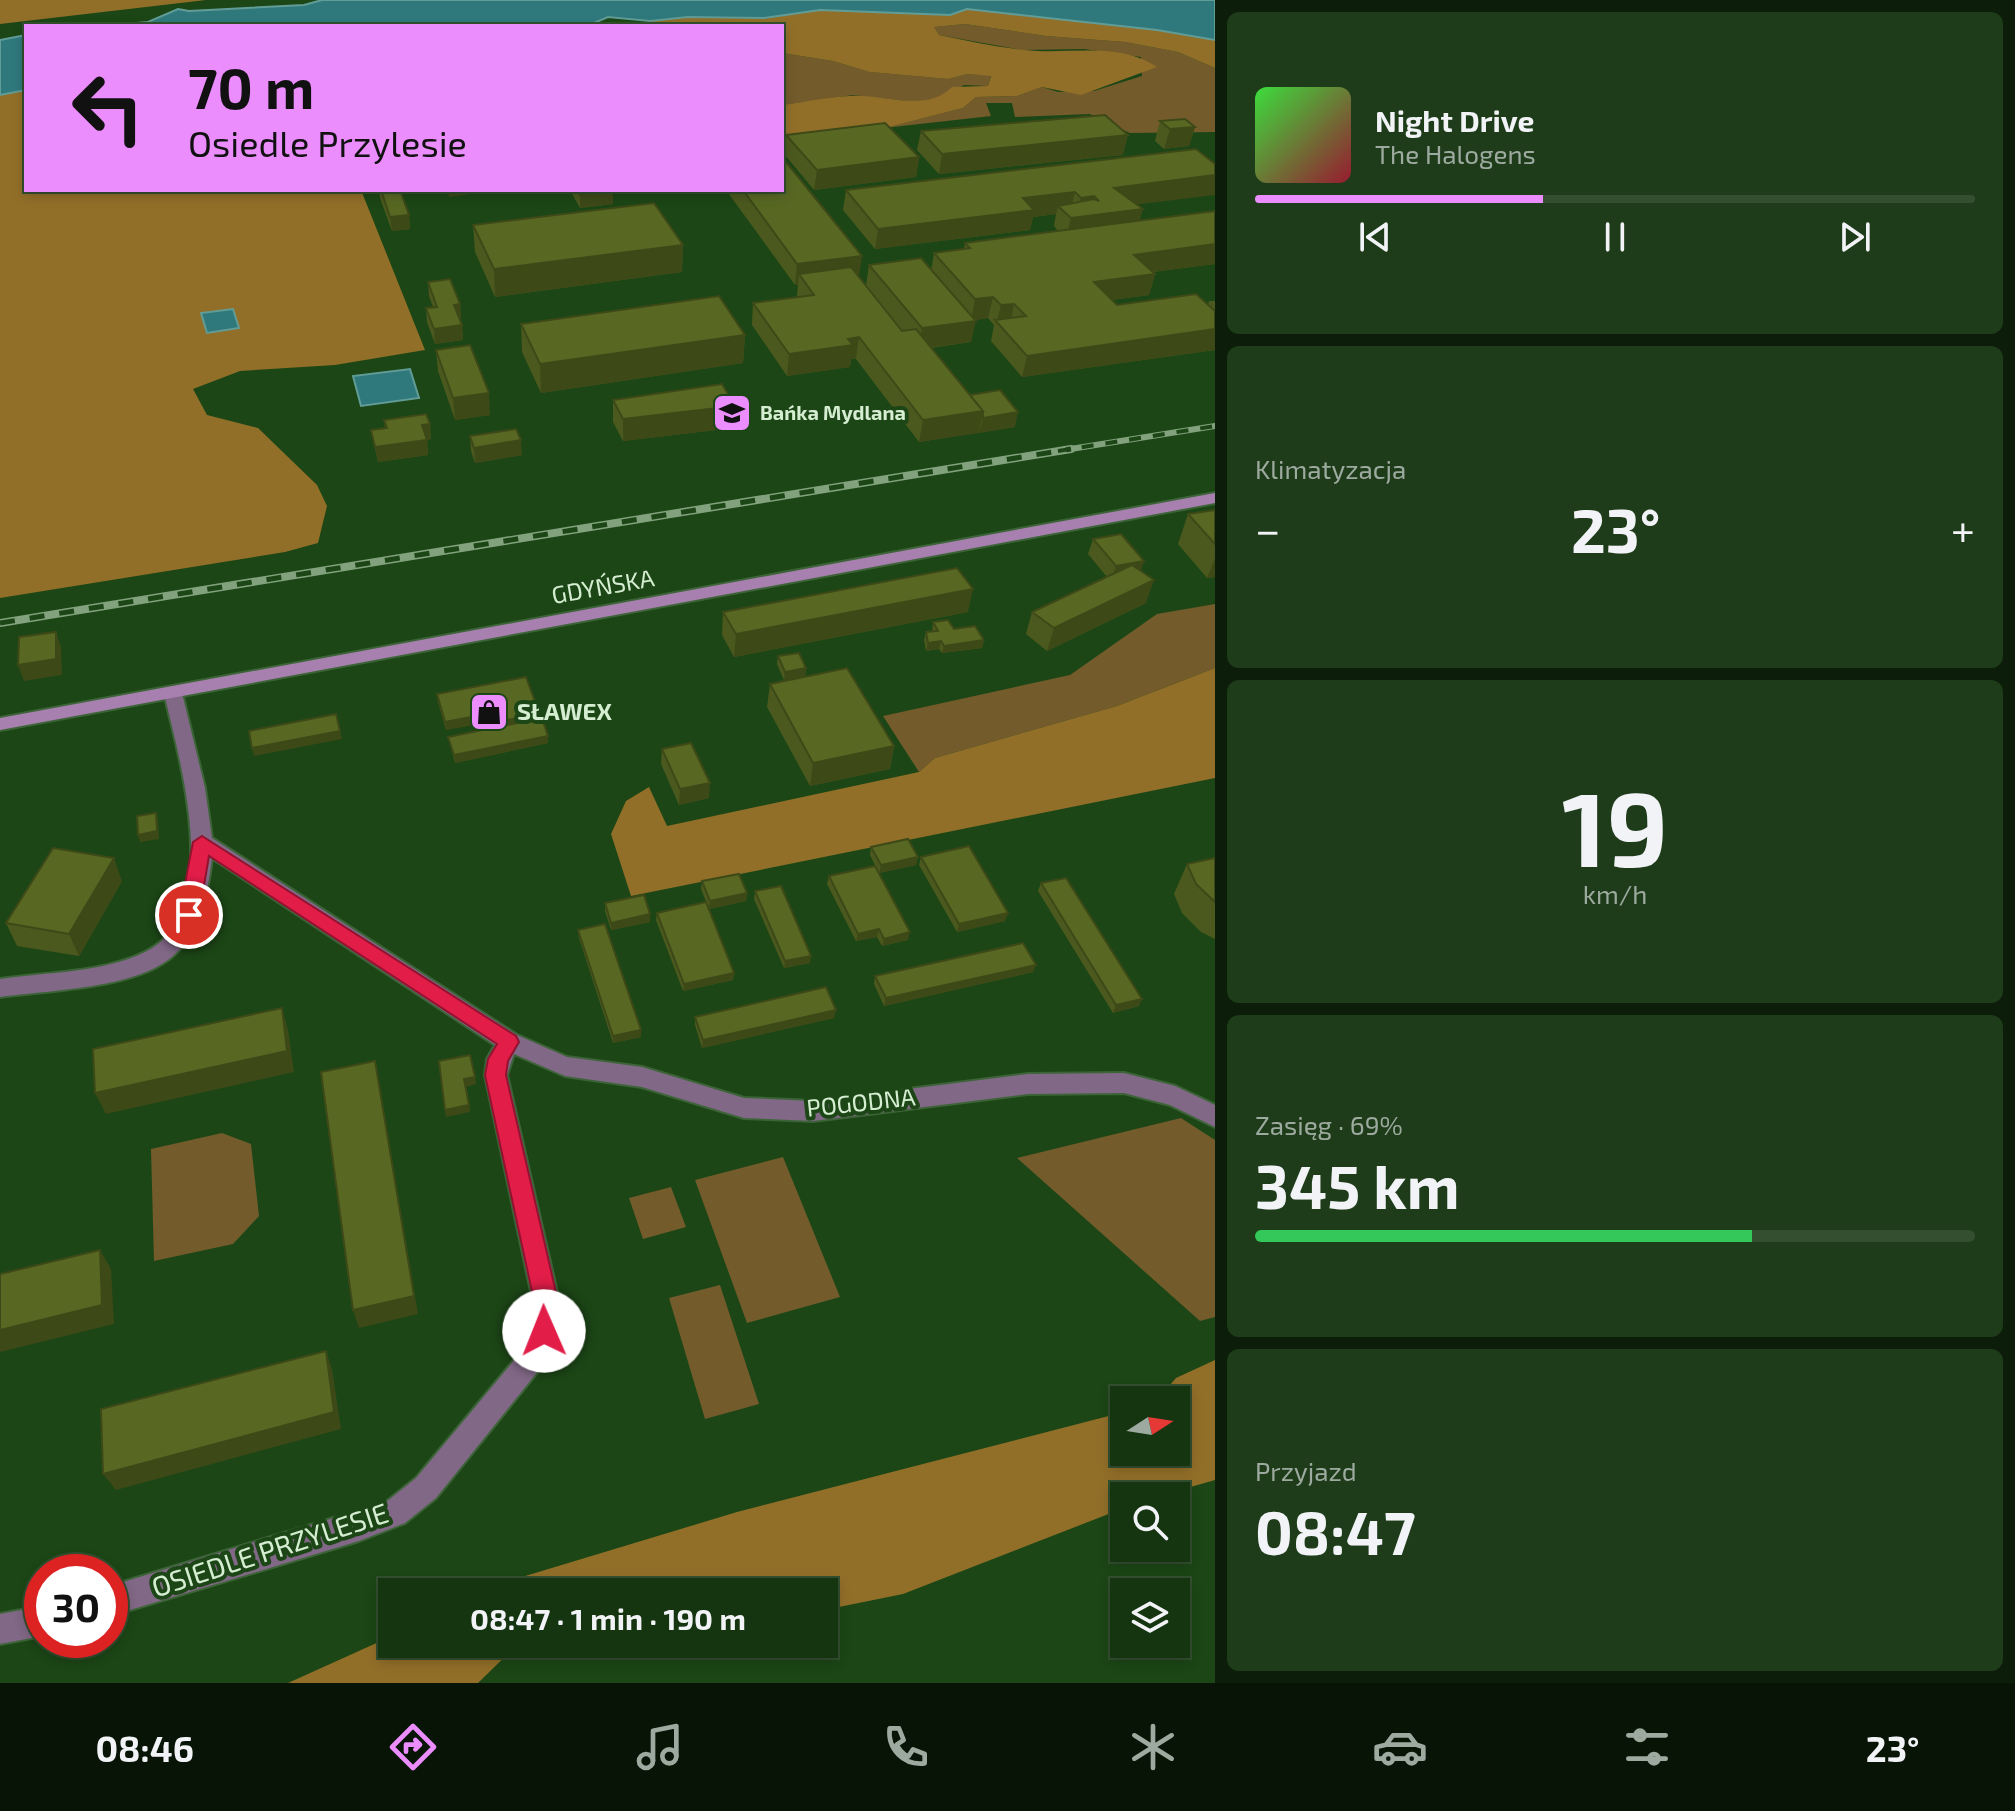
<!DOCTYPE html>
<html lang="pl">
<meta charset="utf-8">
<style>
body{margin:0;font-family:"Exo 2",sans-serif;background:#1e3c19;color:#f1f3f6;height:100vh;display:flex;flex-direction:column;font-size:30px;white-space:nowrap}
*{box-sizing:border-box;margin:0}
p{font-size:26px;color:#9daa9f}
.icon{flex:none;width:44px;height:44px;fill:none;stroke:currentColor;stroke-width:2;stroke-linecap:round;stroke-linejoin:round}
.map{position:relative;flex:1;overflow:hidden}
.side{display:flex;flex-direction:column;gap:12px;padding:12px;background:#0c1d09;width:800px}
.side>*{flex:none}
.guide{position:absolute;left:24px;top:24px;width:760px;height:168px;border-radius:0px;box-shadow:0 4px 12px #0003,0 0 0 2px #344f30;background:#eb8dfc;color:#111;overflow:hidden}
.needle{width:52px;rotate:78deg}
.fabs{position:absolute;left:1110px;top:1386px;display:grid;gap:16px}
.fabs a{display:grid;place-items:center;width:80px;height:80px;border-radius:0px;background:#153410;box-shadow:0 4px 12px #0003,0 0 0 2px #344f30;font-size:40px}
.speed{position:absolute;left:24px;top:1554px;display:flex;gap:16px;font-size:40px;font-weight:700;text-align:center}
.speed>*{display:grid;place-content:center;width:104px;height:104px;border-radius:50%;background:#153410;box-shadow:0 4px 12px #0003,0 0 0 2px #344f30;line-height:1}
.speed .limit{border:12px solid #d22;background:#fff;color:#111}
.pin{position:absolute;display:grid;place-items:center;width:68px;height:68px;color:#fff;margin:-34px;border:4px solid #fff;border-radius:50%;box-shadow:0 2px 8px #0007}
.me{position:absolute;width:88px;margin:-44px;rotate:359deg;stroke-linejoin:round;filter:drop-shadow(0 0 6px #0008)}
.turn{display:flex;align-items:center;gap:28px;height:168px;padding:0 32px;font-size:36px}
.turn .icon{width:104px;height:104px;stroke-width:2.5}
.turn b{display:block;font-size:56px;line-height:68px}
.big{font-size:60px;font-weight:700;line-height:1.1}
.side .card{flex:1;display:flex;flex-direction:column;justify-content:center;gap:12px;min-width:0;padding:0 28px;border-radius:12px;background:#1e3c19}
.side .dial{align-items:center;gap:0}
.dial b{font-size:104px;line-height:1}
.song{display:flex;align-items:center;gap:24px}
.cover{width:96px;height:96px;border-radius:12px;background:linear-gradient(135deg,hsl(120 70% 55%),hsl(350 70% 35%))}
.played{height:8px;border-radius:4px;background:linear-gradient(90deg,#eb8dfc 40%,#344f30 40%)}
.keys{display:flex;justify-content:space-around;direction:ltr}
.heat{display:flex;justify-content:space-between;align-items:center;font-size:44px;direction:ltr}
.charge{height:12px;border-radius:6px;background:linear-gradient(90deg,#34c759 69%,#344f30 0)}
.trip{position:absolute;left:378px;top:1578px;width:460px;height:80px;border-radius:0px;background:#153410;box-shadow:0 4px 12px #0003,0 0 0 2px #344f30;font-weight:700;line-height:80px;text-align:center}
.menu{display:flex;height:128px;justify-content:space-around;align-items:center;background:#081506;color:#9daa9f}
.menu .icon{width:56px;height:56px}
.menu .on{color:#eb8dfc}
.menu b{font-size:36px;color:#f1f3f6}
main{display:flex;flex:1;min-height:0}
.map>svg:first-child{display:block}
.green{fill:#745b2c}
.forest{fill:#926f29}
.water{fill:#2f797d;stroke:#619c96;stroke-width:2}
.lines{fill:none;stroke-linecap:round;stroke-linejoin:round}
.street-casing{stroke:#3d6438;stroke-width:4}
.secondary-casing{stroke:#3d6438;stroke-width:4}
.street{fill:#816886;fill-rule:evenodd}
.secondary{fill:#a880af;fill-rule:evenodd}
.rail-far1-casing{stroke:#82a27d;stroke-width:6}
.rail-casing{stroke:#82a27d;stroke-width:8}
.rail-far1{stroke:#1c4616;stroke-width:4;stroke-dasharray:12;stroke-linecap:butt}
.rail{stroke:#1c4616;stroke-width:5;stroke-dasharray:15;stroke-linecap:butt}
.wall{fill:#4c591e}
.shaded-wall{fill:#3e4918}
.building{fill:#586823;stroke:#3e4918;stroke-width:2}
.route{fill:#e11d48;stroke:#92132f;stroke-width:2}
.labels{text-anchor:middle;stroke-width:8;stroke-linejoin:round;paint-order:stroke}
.far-poi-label{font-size:20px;font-weight:bold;fill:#d5edd1;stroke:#1c4616;text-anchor:start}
.street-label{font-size:24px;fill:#d5edd1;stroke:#1c4616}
.poi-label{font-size:24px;font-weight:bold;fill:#d5edd1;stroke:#1c4616;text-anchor:start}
.near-street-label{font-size:28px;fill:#d5edd1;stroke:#1c4616}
</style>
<main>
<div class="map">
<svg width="1215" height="1683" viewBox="0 0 1215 1683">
<rect width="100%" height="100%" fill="#1c4616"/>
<!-- green -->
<path class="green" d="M965 24 1046 36 1125 42 1178 52 1215 68V132L1130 133 1090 114 1015 117 1012 103H986L991 116 884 128 963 108 976 97 1017 96 1042 87 1058 92 1094 91 1142 76 1141 57 1084 49 1022 50 939 35 933 27Z
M782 53 833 61 871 72 948 79 968 74 991 75 988 86 964 85 941 98 915 102 853 95 782 105Z
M1215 604V668L1117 706 935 758 919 772 883 716 1070 675 1157 614Z
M1181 1118 1215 1140V1317L1200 1321 1017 1158Z
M222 1133 251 1144 259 1216 233 1244 154 1261 151 1149Z
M783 1157 840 1297 747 1323 695 1180Z
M671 1187 686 1227 643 1239 629 1198Z
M720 1285 759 1404 705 1419 669 1298Z"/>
<!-- forest -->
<path class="forest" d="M0 0H206L0 24Z
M967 9 1157 30 1215 40V68L1178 52 1125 42 1046 36 965 24 934 27 939 35C967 41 996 47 1025 50 1069 55 1118 41 1157 67L1081 95 1042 87 1017 96 976 97 963 108 885 128 889 139 782 151V105C805 102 828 97 850 96 884 93 925 114 952 87L988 86 991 76 968 74 948 79 870 72 833 61 782 53V26H612L688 17 764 18 820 10 950 15Z
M26 90V190H361L425 350 335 365 240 371 193 389 207 415 258 428 317 485 327 506 318 543 285 552 0 598V95Z
M1215 668V778L631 896 611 834 626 801 649 787 667 826 919 772 935 758 1117 706Z
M1215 1360V1480L1159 1496H1124V1508L903 1594 824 1610V1592H726L709 1585 681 1592H489L522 1577 737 1512 1124 1412V1452H1176V1400H1157L1176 1378Z
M392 1636V1644H518L478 1683H288Z"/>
<!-- water -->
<path class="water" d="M322 0H1215V40L1157 30 967 9 950 15 820 10 764 18 688 17 650 21 608 17 587 26H103L148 22 178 9 189 11 304 5Z
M26 35V90L0 95V40Z
M233 309 239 328 207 333 201 313Z
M410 369 419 398 361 406 353 376Z"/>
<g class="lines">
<defs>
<path id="street" d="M173 687 182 693 205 788 212 838 517 1035 567 1057 642 1067 744 1098 813 1101 1028 1074 1124 1073 1175 1086 1215 1105V1127L1170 1105 1124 1093 1028 1094 813 1121 744 1118 642 1087 565 1076 514 1054 507 1075 559 1301 557 1331 539 1370 436 1498 405 1523 359 1541 110 1616V1586L386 1502 416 1478 521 1352 531 1330 533 1301 485 1075 487 1059 495 1045 212 858C208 891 201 932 174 955 137 989 49 990 0 997V979C47 972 102 973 145 952 226 913 179 758 164 693Z
M42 1606V1636L0 1644V1614Z"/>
<path id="secondary" d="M1215 493V503L0 730V718Z"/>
</defs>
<!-- street casing -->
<use href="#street" class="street-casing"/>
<!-- secondary casing -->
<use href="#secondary" class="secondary-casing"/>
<!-- street -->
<use href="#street" class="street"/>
<!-- secondary -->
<use href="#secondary" class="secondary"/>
<defs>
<path id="rail-far1" d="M1058 451 1215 426"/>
<path id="rail" d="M0 623 1071 449"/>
</defs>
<!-- rail-far1 casing -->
<use href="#rail-far1" class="rail-far1-casing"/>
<!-- rail casing -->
<use href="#rail" class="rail-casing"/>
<!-- rail-far1 -->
<use href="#rail-far1" class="rail-far1"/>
<!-- rail -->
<use href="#rail" class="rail"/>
</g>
<!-- wall -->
<path class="wall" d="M1160 121 1195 127 1189 146 1164 149 1155 141Z
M921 131 1123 155 939 174 917 150Z
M786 135 919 157 916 177 814 190 784 154Z
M1196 149 1136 204 1140 220 1215 211V264L1153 272 1155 274 1149 295 1112 300 1117 305H1208L1209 301H1215V350L1022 377 991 341 994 325 988 318 975 320 971 342 931 348 970 395 1015 427 919 442 856 359H851L850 367 787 376 752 325 753 303 798 297 797 295 798 285H795L726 190H782L866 286 869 265 931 271 934 253 964 249 965 243 1058 231 1054 226 1056 214 1033 217 1030 230 875 249 843 210 846 190Z
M379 190H400L409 215 410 229 392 231 380 198Z
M570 190H613V204L580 208Z
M473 225 683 245 682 272 495 297 475 252Z
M428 282 460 304 461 318 460 319 462 325 463 340 435 344 427 322 426 308 433 307 429 296Z
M521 324 745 335 743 363 541 393 522 352Z
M436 350 490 415 455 420 438 371Z
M613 400 735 406 733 428 623 441 613 422Z
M384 420 430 424 431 439 427 440 428 455 378 462 371 430 385 428Z
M470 436 522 455 475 463 471 451Z
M1215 510V577L1207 578 1178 544 1188 514Z
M1093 539 1141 572 1146 603 1047 651 1026 634 1032 612 1107 577 1088 554Z
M723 612H968L734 657 722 635Z
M933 622 984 640 982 648 942 653 939 649 926 651 924 640 926 632H932Z
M778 656 806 668 805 676 784 680 777 664Z
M770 684 894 746 890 769 810 786 767 707Z
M437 694 540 715 548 743 455 763 448 737 485 730 482 723 446 730 438 702Z
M662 749 709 798 679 805 661 764Z
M871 847 918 857 916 865 879 873 870 855Z
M921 857 1008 913 1005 921 957 932 919 865Z
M1215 858V939L1201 932 1182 913 1174 894 1187 864Z
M829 876 908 940 882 946 877 937 856 941 827 884Z
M122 881 79 956 17 946 6 923Z
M702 881 747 893 746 901 709 909 701 889Z
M1041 883 1139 1006 1113 1013 1038 891Z
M755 891 810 963 784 968 754 899Z
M605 903 650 922 611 930 605 911Z
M657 913 734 973 733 980 683 991 656 920Z
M578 930 641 1037 613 1043 579 938Z
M1033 972 884 1006 874 984 875 976Z
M695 1017 834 1018 702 1048 695 1025Z"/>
<!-- shaded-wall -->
<path class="shaded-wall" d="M1195 127 1189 146 1164 149 1170 129Z
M1128 135 1123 155 939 174 942 154Z
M919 157 916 177 814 190 817 170Z
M1215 175V195L1108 208 1114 188Z
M448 190H470L471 194 449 197Z
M613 191V204L580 208V195Z
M1075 192 1070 212 1058 206 1056 214 1033 217 1030 230 875 249 878 229 1023 198Z
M1094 196 1089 215 1143 209 1137 230 1066 238 1071 218 1076 217 1081 198Z
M409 215 410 229 392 231 390 217Z
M1215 244V264L1128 275 1134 255Z
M683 245 682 272 495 297 494 269Z
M862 256 859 277 799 274 798 285H795L797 264Z
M1155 274 1149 295 1088 303 1094 282Z
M993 297 988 318 971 321 975 299Z
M460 304 461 318 455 319 454 305Z
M1014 304 1010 325 997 322 1001 305Z
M976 321 971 342 918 349 922 328Z
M462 325 463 340 435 344 434 329Z
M1215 329V350L1022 377 1027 356Z
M745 335 743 363 541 393 540 364Z
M859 337 856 359H851L850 367 787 376 789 354 848 339Z
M489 393 490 415 455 420 453 398Z
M735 406 733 428 623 441V419Z
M983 411 979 433 919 442 923 420Z
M1018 412 1015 427 979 433 983 418Z
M430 424 431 439 427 440 428 455 378 462 375 447 422 425Z
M521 440 522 455 475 463 474 448Z
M1215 558V577L1207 578Z
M1144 561 1139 577 1111 582 1116 566Z
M1154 580 1146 603 1047 651 1054 628Z
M973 589 968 612 734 657 736 634Z
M56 632 61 647 62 675 24 681 18 665Z
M984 640 982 648 942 653 944 646Z
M941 641 939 649 926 651 928 643Z
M806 668 805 676 784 680 785 672Z
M482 715V723L446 730 445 722Z
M540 715V723L486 731 485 723Z
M340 731 342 739 254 756 252 748Z
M548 736V743L455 763 454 755Z
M894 746 890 769 810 786 813 763Z
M710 783 709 798 679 805 680 789Z
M156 813 158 821 159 839 140 842 138 835Z
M918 857 916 865 879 873 881 865Z
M114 858 122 881 79 956 69 934Z
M747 893 746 901 709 909 710 901Z
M1008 913 1005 921 957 932 959 924Z
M650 914V922L611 930V923Z
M879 929 877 937 856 941 858 934Z
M910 932 908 940 882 946 884 939Z
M811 956 810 963 784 968 785 961Z
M1036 965 1033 972 884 1006 886 998Z
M734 973 733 980 683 991 684 984Z
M1142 999 1139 1006 1113 1013 1116 1005Z
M282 1008 288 1030 294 1072 106 1114 95 1093Z
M836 1010 834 1018 702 1048 703 1040Z
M641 1030V1037L613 1043V1036Z
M375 1061 418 1314 359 1328 353 1310Z
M475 1077 476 1084 465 1087 464 1079Z
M469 1105 470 1112 446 1117 445 1110Z
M100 1250 111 1269 114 1324 0 1352V1330Z
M326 1351 332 1369 341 1429 116 1490 103 1474Z"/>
<!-- building -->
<path class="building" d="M1105 115 1128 135 942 154 921 131Z
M1185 119 1195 127 1170 129 1160 121Z
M885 123 919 157 817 170 786 135Z
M1196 149 1215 164V175L1114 188 1143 209 1071 218 1058 206 1094 199 1099 201 1094 196 1081 198 1075 192 1023 198 1034 210 878 229 846 190Z
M782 157 862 256 797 264 743 190H782Z
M381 190H400L409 215 390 217Z
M577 190H613V191L580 195Z
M654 203 683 245 494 269 473 225Z
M1215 211V244L1134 255 1155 274 1094 282 1117 305 1196 294 1215 311V329L1027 356 995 320 1026 316 1014 304 1001 305 993 297 975 299 934 253 970 248 965 243 995 239Z
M921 258 976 321 922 328 869 265Z
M851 267 902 331 916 329 983 411 923 420 859 337 848 339 853 345 789 354 753 303 814 295 799 274Z
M450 279 460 304 454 305 462 325 434 329 426 308 437 307 428 282Z
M719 296 745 335 540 364 521 324Z
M470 345 489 393 453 398 436 350Z
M722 384 735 406 623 419 613 400Z
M1000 390 1018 412 983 418V411L970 395Z
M426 414 430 424 422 425 427 440 375 447 371 430 387 428 384 420Z
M516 429 521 440 474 448 470 436Z
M1215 510V544L1188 514Z
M1121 534 1144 561 1116 566 1093 539Z
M1132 565 1154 580 1054 628 1032 612Z
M957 568 973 589 736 634 723 612Z
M948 620 954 629 975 626 984 640 944 646 941 641 928 643 926 632 938 631 933 622Z
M56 632V659L18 665 19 637Z
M799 653 806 668 785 672 778 656Z
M847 668 894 746 813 763 770 684Z
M526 677 540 715 485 723 482 715 445 722 437 694Z
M336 714 340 731 252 748 249 731Z
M542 718 548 736 454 755 448 737Z
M691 743 710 783 680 789 662 749Z
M156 813 157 831 138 835 137 816Z
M908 839 918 857 881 865 871 847Z
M969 846 1008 913 959 924 921 857Z
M53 848 114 858 69 934 6 923Z
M1215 858V902L1196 884 1187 864Z
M875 866 910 932 884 939 879 929 858 934 829 876Z
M739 874 747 893 710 901 702 881Z
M1066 878 1142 999 1116 1005 1041 883Z
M781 886 811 956 785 961 755 891Z
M644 895 650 914 611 923 605 903Z
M706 902 734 973 684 984 657 913Z
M605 924 641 1030 613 1036 578 930Z
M1023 943 1036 965 886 998 875 976Z
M826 987 836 1010 703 1040 695 1017Z
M282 1008 287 1051 95 1093 93 1049Z
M470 1055 475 1077 464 1079 469 1105 445 1110 439 1061Z
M375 1061 414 1296 353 1310 321 1072Z
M100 1250 102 1305 0 1330V1274Z
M326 1351 334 1412 103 1474 101 1409Z"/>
<!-- route -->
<path class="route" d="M202 836 516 1036 519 1042 508 1061 506 1075 558 1301 553 1339 544 1343 536 1339 532 1331 534 1301 485 1075 488 1059 497 1044 209 856 199 915 196 920H182L179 915 193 842Z"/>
<!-- icons -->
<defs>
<symbol id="school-square" viewBox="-11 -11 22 22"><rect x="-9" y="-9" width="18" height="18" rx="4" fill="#eb8dfc" stroke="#1c4616"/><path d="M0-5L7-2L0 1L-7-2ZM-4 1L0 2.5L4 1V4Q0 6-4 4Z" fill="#111"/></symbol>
<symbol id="shop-square" viewBox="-11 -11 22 22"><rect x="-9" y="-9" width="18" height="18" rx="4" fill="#eb8dfc" stroke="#1c4616"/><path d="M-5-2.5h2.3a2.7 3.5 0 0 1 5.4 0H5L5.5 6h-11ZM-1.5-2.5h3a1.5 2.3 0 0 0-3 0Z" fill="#111"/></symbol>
</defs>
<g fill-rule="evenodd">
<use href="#school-square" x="710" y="391" width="44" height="44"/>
<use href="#shop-square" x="467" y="690" width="44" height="44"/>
</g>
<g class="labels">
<!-- far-poi labels -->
<g class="far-poi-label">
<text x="760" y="420">Bańka Mydlana</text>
</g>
<!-- street labels -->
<g class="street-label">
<text transform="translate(603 587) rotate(-10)" y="8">GDYŃSKA</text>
<text transform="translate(861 1103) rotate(-6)" y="8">POGODNA</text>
</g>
<!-- poi labels -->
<g class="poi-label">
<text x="517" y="720">SŁAWEX</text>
</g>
<!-- near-street labels -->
<g class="near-street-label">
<text transform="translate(270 1550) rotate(-18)" y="10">OSIEDLE PRZYLESIE</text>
</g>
</g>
</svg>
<div class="fabs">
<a><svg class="needle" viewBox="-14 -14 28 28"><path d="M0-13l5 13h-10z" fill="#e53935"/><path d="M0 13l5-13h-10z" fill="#9daa9f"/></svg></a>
<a><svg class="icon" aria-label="search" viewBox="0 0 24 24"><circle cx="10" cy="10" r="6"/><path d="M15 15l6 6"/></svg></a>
<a><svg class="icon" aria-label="layers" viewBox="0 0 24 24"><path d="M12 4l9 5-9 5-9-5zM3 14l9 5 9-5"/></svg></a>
</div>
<div class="speed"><div class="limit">30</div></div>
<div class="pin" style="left:189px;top:915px;background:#d93025"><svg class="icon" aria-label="arrive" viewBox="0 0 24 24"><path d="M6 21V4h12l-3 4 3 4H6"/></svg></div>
<svg class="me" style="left:544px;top:1331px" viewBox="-20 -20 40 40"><circle r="19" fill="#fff"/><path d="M0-13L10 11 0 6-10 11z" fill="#e11d48"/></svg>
<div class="trip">08:47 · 1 min · 190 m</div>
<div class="guide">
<div class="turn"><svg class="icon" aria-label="left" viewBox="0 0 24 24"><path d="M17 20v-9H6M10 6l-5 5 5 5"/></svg><div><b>70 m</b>Osiedle Przylesie</div></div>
</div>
</div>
<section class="side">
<div class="card">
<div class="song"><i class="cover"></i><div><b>Night Drive</b><p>The Halogens</p></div></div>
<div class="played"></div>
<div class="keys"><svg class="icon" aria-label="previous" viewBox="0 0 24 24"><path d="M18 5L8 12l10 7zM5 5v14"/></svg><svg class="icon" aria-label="pause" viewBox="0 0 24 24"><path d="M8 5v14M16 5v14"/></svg><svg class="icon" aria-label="next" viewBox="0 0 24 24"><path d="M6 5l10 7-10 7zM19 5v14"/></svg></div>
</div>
<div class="card"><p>Klimatyzacja</p>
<div class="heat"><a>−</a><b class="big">23°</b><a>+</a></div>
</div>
<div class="card dial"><b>19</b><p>km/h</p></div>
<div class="card"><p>Zasięg · 69%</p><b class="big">345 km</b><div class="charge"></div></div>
<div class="card"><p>Przyjazd</p><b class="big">08:47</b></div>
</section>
</main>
<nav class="menu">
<b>08:46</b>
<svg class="icon on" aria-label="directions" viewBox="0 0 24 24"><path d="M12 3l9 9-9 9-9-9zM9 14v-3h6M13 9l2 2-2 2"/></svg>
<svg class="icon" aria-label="music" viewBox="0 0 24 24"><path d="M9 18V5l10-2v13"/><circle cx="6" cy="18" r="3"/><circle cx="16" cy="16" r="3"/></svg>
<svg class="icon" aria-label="phone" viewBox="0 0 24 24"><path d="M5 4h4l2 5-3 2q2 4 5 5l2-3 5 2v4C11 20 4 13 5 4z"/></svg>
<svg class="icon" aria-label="climate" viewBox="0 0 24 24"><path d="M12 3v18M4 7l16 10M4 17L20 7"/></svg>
<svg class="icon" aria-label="car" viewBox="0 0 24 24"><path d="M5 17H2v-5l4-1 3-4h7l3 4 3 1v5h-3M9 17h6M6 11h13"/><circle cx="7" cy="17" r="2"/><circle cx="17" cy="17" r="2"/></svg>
<svg class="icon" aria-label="filters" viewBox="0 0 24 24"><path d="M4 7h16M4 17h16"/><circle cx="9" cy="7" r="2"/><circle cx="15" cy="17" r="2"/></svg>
<b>23°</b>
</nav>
